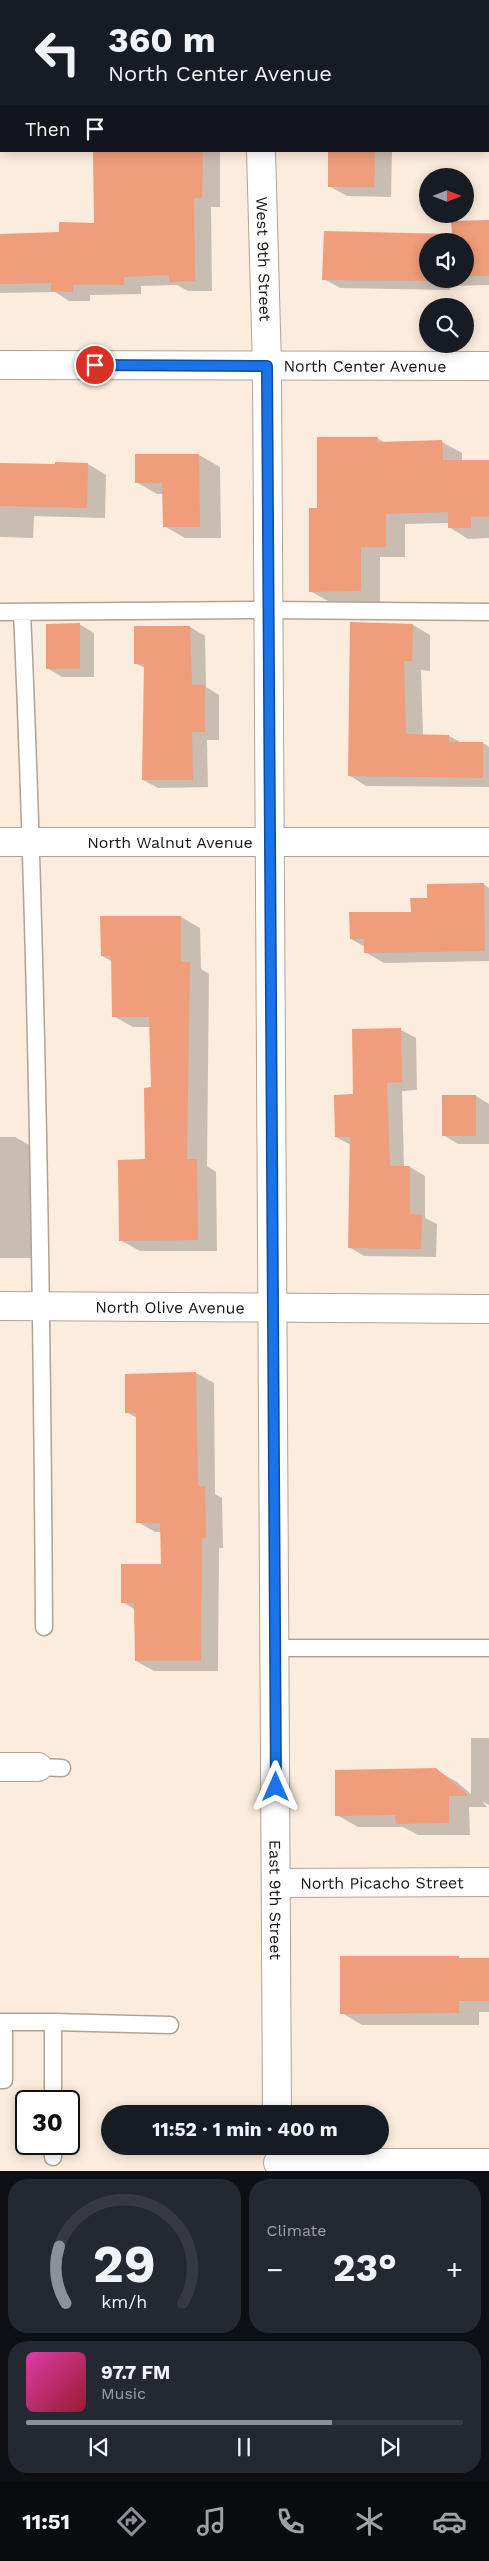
<!DOCTYPE html>
<meta charset="utf-8">
<style>
body{margin:0;font-family:"Work Sans",sans-serif;background:#242831;color:#f1f3f6;height:100vh;display:flex;flex-direction:column;font-size:19px;white-space:nowrap}
*{box-sizing:border-box;margin:0}
p{font-size:16px;color:#9ea1a6}
.icon{flex:none;width:28px;height:28px;fill:none;stroke:currentColor;stroke-width:2;stroke-linecap:round;stroke-linejoin:round}
.map{position:relative;height:2171px;overflow:hidden}
.side{display:flex;flex-direction:column;gap:8px;padding:8px;background:#0d0f14;flex:1}
.side>*{flex:none}
.banner{position:absolute;left:0px;top:0px;width:490px;height:152px;box-shadow:0 2px 12px #0003;background:#171b24;color:#f1f3f6;overflow:hidden}
.needle{width:32px;rotate:90deg}
.buttons{position:absolute;left:419px;top:168px;display:grid;gap:10px}
.buttons a{display:grid;place-items:center;width:55px;height:55px;border-radius:50%;background:#171b24;box-shadow:0 2px 12px #0003;font-size:25px}
.speed{position:absolute;left:15px;top:2090px;display:flex;gap:10px;font-size:25px;font-weight:700;text-align:center}
.speed>*{display:grid;place-content:center;width:65px;height:65px;border-radius:50%;background:#171b24;box-shadow:0 2px 12px #0003;line-height:1}
.speed .limit{border:2px solid #111;border-radius:8px;background:#fff;color:#111}
.pin{position:absolute;display:grid;place-items:center;width:42px;height:42px;color:#fff;margin:-21px;border:2px solid #fff;border-radius:50%;box-shadow:0 1px 5px #0007}
.me{position:absolute;width:55px;margin:-28px;rotate:0deg;stroke-linejoin:round;filter:drop-shadow(0 0 4px #0008)}
.turn{display:flex;align-items:center;gap:18px;height:105px;padding:0 25px;font-size:22px}
.turn .icon{width:65px;height:65px;stroke-width:2.5}
.turn b{display:block;font-size:35px;line-height:42px}
.then{display:flex;align-items:center;height:48px;padding:0 25px;background:#0003;gap:10px;font-size:19px}
.big{font-size:38px;font-weight:700;line-height:1.1}
.side .widget{flex:1;display:flex;flex-direction:column;justify-content:center;gap:8px;min-width:0;padding:0 18px;border-radius:20px;background:#242831}
.side .dial{align-items:center;gap:0}
.dial svg{height:130px;overflow:visible;fill:none;stroke:#363941;stroke-width:7;stroke-linecap:round;text-anchor:middle}
.dial text{fill:#f1f3f6;stroke:none}
.song{display:flex;align-items:center;gap:15px}
.cover{width:60px;height:60px;border-radius:8px;background:linear-gradient(135deg,hsl(320 70% 55%),hsl(350 70% 35%))}
.played{height:5px;border-radius:2px;background:linear-gradient(90deg,#8c9099 70%,#363941 70%)}
.keys{display:flex;justify-content:space-around;direction:ltr}
.heat{display:flex;justify-content:space-between;align-items:center;font-size:28px;direction:ltr}
.side .tiles{flex:1;display:grid;gap:8px;grid-template-columns:1fr 1fr}
.widget:last-child{grid-column:span 2}
.trip{position:absolute;left:101px;top:2105px;width:288px;height:50px;border-radius:25px;background:#171b24;box-shadow:0 2px 12px #0003;font-weight:700;line-height:50px;text-align:center}
.tab-bar{display:flex;height:80px;justify-content:space-around;align-items:center;background:#090b0e;color:#9ea1a6}
.tab-bar .icon{width:35px;height:35px}
.tab-bar .selected{color:#8c9099}
.tab-bar b{font-size:22px;color:#f1f3f6}
.map>svg:first-child{display:block}
.shadow{fill:#0003;fill-rule:evenodd}
.building{fill:#ef9d7b}
.lines{fill:none;stroke-linecap:round;stroke-linejoin:round}
.service-casing{stroke:#b1a394;stroke-width:19}
.minor-casing{stroke:#b1a394;stroke-width:30}
.service{stroke:#fff;stroke-width:16}
.minor{stroke:#fff;stroke-width:28}
.route-casing{stroke:#114b97;stroke-width:12}
.route{stroke:#1a73e8;stroke-width:9}
.labels{text-anchor:middle;stroke-width:4;stroke-linejoin:round;paint-order:stroke}
.street-label{font-size:16px;fill:#18130e;stroke:#fffbf8}
</style>
<div class="map">
<svg width="489" height="2171" viewBox="0 0 489 2171">
<rect width="100%" height="100%" fill="#fcecdd"/>
<!-- shadow -->
<path class="shadow" d="M0 0H104L1 1V124Z
M355 0H419V1H355Z
M94 151 220 152V207H211L212 291H188L177 285 141 286V294L90 295V301H69L55 292 0 293V236L60 234 95 224Z
M330 151H392L391 197 347 196 329 186Z
M489 221V285L450 286V290L340 288 324 279 325 232 453 235ZM428 241H465V279H428Z
M377 438 385 443 442 442 462 453V461H489V538L468 539 449 527V523L405 524V557H380V602H330L310 591 319 509Z
M199 455 220 467 221 538H185L164 526 163 494H157L136 482V456Z
M0 464H88L106 475 105 518 34 516 33 538 0 537Z
M351 623 413 625 430 635V671L421 670 423 735 449 736 462 743H483L489 747V787L366 786 349 775Z
M79 624 94 633V677H62L47 668Z
M190 627 205 636 206 687 219 695V740H207L208 787 158 788 143 780 145 668 135 663Z
M483 884 489 888V961L384 963 365 952V947L351 939 412 913 428 899Z
M181 917 200 928 201 969 209 974 207 1166 216 1172 217 1251H140L120 1240 146 1161 152 1089 151 1027H133L113 1016V962L102 956Z
M353 1030H401L416 1038 417 1090 402 1091 404 1167H410L425 1176V1218L437 1224 436 1257 364 1256 349 1247 351 1145 336 1137 354 1095Z
M476 1096 489 1104V1144H458L443 1135Z
M0 1137H15L40 1151V1258H0Z
M196 1373 214 1383 215 1494 222 1498 223 1548H219L218 1671H154L136 1661V1610L122 1602 163 1565 162 1532H155L138 1522 137 1418 126 1412Z
M471 1738H489V1805L482 1801 487 1807H469L470 1835H418L403 1827H358L337 1815 436 1770 457 1782 471 1794Z
M489 1959V2012H479V2025H362L342 2013Z"/>
<!-- building -->
<path class="building" d="M93 151H203L202 198H194L195 281 169 282V275L124 277V285H73V292L51 291V283L0 284V234L59 232V222L94 223Z
M328 151H375L374 187H328Z
M489 220V276H465V241H428V279H434V281L322 280 324 231 452 234 451 221Z
M317 437H378V442L442 440 443 460H489V517H471V528H448V512L386 514V547H361V591L309 592V508H317Z
M135 454H199L200 527H163L162 483H135Z
M55 462 88 463 87 508 0 506V463L55 464Z
M350 622 413 624 412 661H404L406 734 449 735V742H483V778L348 776Z
M80 623V669H46V624Z
M134 626H190L192 685H205V732H192L193 780H142L144 664H134Z
M484 883 485 951 364 953V939H350L349 912H411L410 898H427V884Z
M100 916H181V962H190L187 1159H197L198 1240 119 1241 118 1160 145 1159 144 1088 151 1087 149 1017H112L111 956H101Z
M401 1028 402 1082 387 1083 390 1166H410V1214L422 1215 421 1249 348 1248 350 1137H335L334 1095 353 1094 352 1029Z
M442 1095H476V1136H442Z
M196 1372 198 1486H205L206 1538H202L201 1661H135L134 1603H121V1564H161L160 1523H136V1413H125V1374Z
M436 1768 469 1796H449V1823L396 1824 395 1815 335 1816V1770Z
M340 1956H459V1958H489V2001H459V2013L340 2014Z"/>
<g class="lines">
<defs>
<path id="service" d="M0 131H1
M0 612 268 610 489 612
M22 612C37 950 42 1288 44 1627
M275 1648H489
M38 1767 62 1768
M0 2022H53V2101
M53 2022 170 2025
M0 2080H4V2022
M53 2144V2157"/>
<g id="minor">
<path d="M257 0V1"/>
<path id="s1" d="M261 151 267 366 277 2114"/>
<path id="s2" d="M0 365 489 366"/>
<path id="s3" d="M0 842H489"/>
<path id="s4" d="M0 1306 489 1309"/>
<path d="M0 1767H38"/>
<path id="s5" d="M276 1883 489 1882"/>
<path d="M278 2163H489"/>
</g>
</defs>
<!-- service casing -->
<use href="#service" class="service-casing"/>
<!-- minor casing -->
<use href="#minor" class="minor-casing"/>
<!-- service -->
<use href="#service" class="service"/>
<!-- minor -->
<use href="#minor" class="minor"/>
</g>
<g class="lines">
<defs>
<path id="route" d="M95 365 267 366 276 1787"/>
</defs>
<!-- route casing -->
<use href="#route" class="route-casing"/>
<!-- route -->
<use href="#route" class="route"/>
</g>
<g class="labels">
<!-- street labels -->
<g class="street-label">
<text dy="6" stroke="none"><textPath href="#s1" startOffset="108">West 9th Street</textPath></text>
<text dy="6" stroke="none"><textPath href="#s2" startOffset="365">North Center Avenue</textPath></text>
<text dy="6" stroke="none"><textPath href="#s3" startOffset="170">North Walnut Avenue</textPath></text>
<text dy="6" stroke="none"><textPath href="#s4" startOffset="170">North Olive Avenue</textPath></text>
<text dy="6" stroke="none"><textPath href="#s5" startOffset="106">North Picacho Street</textPath></text>
<text dy="6" stroke="none"><textPath href="#s1" startOffset="1749">East 9th Street</textPath></text>
</g>
</g>
</svg>
<div class="buttons">
<a><svg class="needle" viewBox="-14 -14 28 28"><path d="M0-13l5 13h-10z" fill="#e53935"/><path d="M0 13l5-13h-10z" fill="#9ea1a6"/></svg></a>
<a><svg class="icon" aria-label="sound" viewBox="0 0 24 24"><path d="M4 9h4l5-4v14l-5-4H4zM17 9q2 3 0 6"/></svg></a>
<a><svg class="icon" aria-label="search" viewBox="0 0 24 24"><circle cx="10" cy="10" r="6"/><path d="M15 15l6 6"/></svg></a>
</div>
<div class="speed"><div class="limit">30</div></div>
<div class="pin" style="left:95px;top:365px;background:#d93025"><svg class="icon" aria-label="arrive" viewBox="0 0 24 24"><path d="M6 21V4h12l-3 4 3 4H6"/></svg></div>
<svg class="me" style="left:276px;top:1787px" viewBox="-20 -20 40 40"><path d="M0-17L14 15 0 8-14 15z" fill="#1a73e8" stroke="#fff" stroke-width="4"/></svg>
<div class="trip">11:52 · 1 min · 400 m</div>
<div class="banner">
<div class="turn"><svg class="icon" aria-label="left" viewBox="0 0 24 24"><path d="M17 20v-9H6M10 6l-5 5 5 5"/></svg><div><b>360 m</b>North Center Avenue</div></div>
<div class="then">Then<svg class="icon" aria-label="arrive" viewBox="0 0 24 24"><path d="M6 21V4h12l-3 4 3 4H6"/></svg></div>
</div>
</div>
<section class="side">
<div class="tiles">
<div class="widget dial"><svg viewBox="0 0 100 80">
<path d="M14 69A42 42 0 1 1 86 69"/>
<path d="M14 69A42 42 0 0 1 10 34" stroke="#8c9099"/>
<text x="50" y="56" font-size="32" font-weight="700">29</text>
<text x="50" y="72" font-size="11">km/h</text>
</svg></div>
<div class="widget"><p>Climate</p>
<div class="heat"><a>−</a><b class="big">23°</b><a>+</a></div>
</div>
<div class="widget">
<div class="song"><i class="cover"></i><div><b>97.7 FM</b><p>Music</p></div></div>
<div class="played"></div>
<div class="keys"><svg class="icon" aria-label="previous" viewBox="0 0 24 24"><path d="M18 5L8 12l10 7zM5 5v14"/></svg><svg class="icon" aria-label="pause" viewBox="0 0 24 24"><path d="M8 5v14M16 5v14"/></svg><svg class="icon" aria-label="next" viewBox="0 0 24 24"><path d="M6 5l10 7-10 7zM19 5v14"/></svg></div>
</div>
</div>
</section>
<nav class="tab-bar">
<b>11:51</b>
<svg class="icon selected" aria-label="directions" viewBox="0 0 24 24"><path d="M12 3l9 9-9 9-9-9zM9 14v-3h6M13 9l2 2-2 2"/></svg>
<svg class="icon" aria-label="music" viewBox="0 0 24 24"><path d="M9 18V5l10-2v13"/><circle cx="6" cy="18" r="3"/><circle cx="16" cy="16" r="3"/></svg>
<svg class="icon" aria-label="phone" viewBox="0 0 24 24"><path d="M5 4h4l2 5-3 2q2 4 5 5l2-3 5 2v4C11 20 4 13 5 4z"/></svg>
<svg class="icon" aria-label="climate" viewBox="0 0 24 24"><path d="M12 3v18M4 7l16 10M4 17L20 7"/></svg>
<svg class="icon" aria-label="car" viewBox="0 0 24 24"><path d="M5 17H2v-5l4-1 3-4h7l3 4 3 1v5h-3M9 17h6M6 11h13"/><circle cx="7" cy="17" r="2"/><circle cx="17" cy="17" r="2"/></svg>
</nav>
